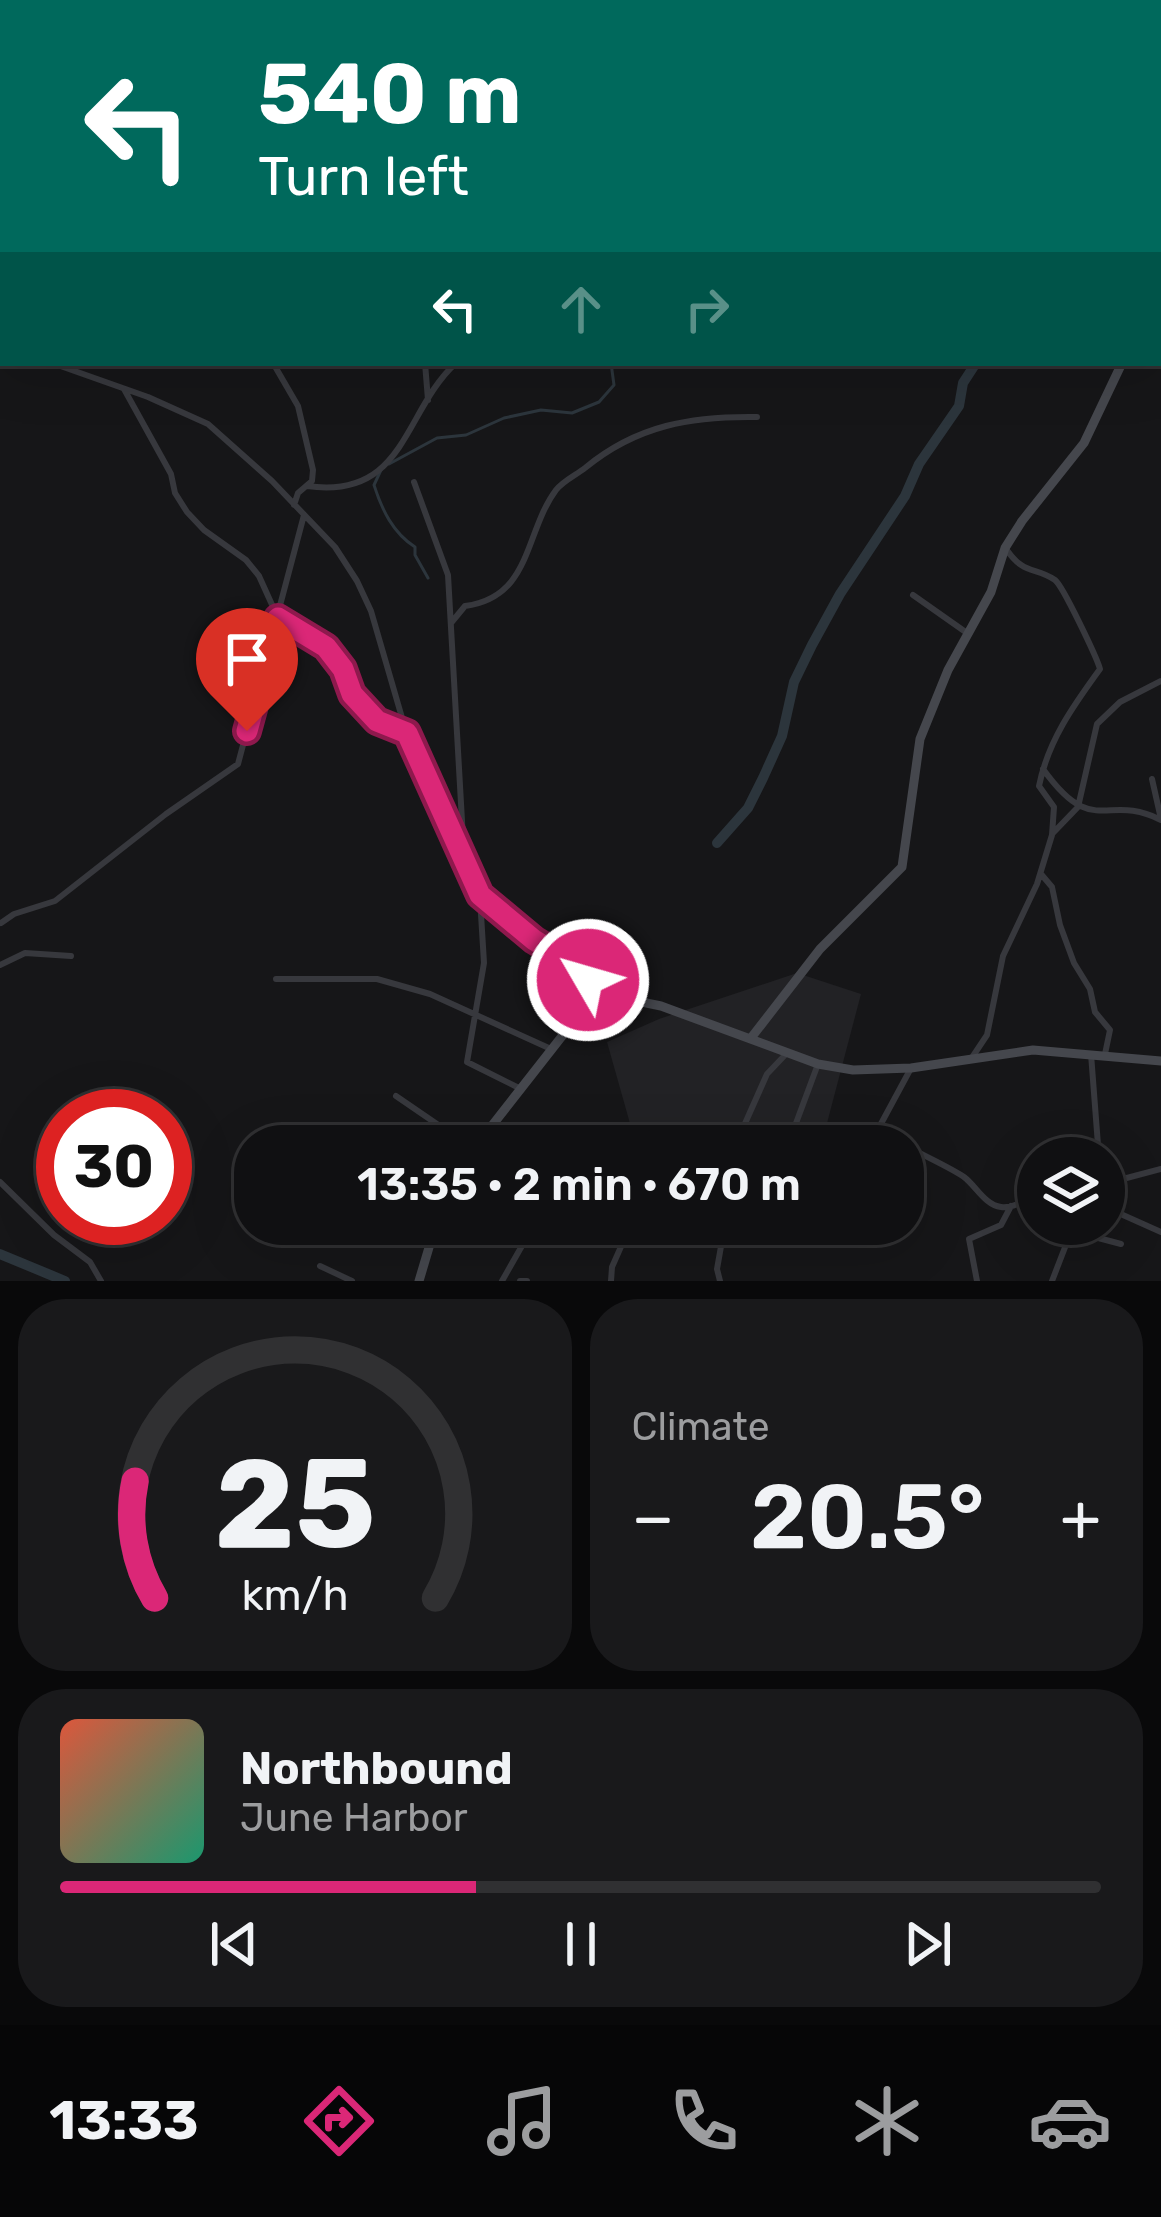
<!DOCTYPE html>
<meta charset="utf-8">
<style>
body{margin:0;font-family:Rubik,sans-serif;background:#19191b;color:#f1f3f6;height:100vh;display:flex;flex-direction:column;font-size:45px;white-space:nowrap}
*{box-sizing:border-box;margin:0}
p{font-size:39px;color:#9c9d9f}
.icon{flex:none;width:66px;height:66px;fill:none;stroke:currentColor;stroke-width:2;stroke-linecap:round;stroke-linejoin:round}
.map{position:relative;height:1281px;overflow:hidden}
.drawer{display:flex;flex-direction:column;gap:18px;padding:18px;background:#09090a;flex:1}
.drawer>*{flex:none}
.banner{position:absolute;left:0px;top:0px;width:1161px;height:366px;box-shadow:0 12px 48px #0002,0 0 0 3px #303032;background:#00695c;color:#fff;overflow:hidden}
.controls{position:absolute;left:1017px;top:1137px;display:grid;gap:24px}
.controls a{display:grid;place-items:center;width:108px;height:108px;border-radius:50%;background:#101012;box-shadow:0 12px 48px #0002,0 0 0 3px #303032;font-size:60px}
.speed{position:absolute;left:36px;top:1089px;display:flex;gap:24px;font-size:60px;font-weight:700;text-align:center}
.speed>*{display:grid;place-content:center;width:156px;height:156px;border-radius:50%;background:#101012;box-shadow:0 12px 48px #0002,0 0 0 3px #303032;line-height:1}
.speed .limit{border:18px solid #d22;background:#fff;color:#111}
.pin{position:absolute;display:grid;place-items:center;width:102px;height:102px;color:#fff;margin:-123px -51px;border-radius:50% 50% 50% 0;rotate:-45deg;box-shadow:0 0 12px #0007}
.pin .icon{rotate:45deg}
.me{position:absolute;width:132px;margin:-66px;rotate:308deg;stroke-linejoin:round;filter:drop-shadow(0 0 9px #0008)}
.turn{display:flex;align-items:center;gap:42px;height:252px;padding:0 60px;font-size:54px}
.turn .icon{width:156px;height:156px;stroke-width:2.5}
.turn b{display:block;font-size:84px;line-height:102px}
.lanes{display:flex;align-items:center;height:114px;padding:0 60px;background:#0003;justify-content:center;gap:60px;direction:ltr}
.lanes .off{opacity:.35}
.big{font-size:90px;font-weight:600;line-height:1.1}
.drawer .tile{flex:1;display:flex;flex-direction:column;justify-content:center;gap:18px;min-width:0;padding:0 42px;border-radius:48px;background:#19191b}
.drawer .dial{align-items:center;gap:0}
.dial svg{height:312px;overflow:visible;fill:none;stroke:#303032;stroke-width:7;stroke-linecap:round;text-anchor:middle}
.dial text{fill:#f1f3f6;stroke:none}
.song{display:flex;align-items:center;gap:36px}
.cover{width:144px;height:144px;border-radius:18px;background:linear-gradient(135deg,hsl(10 70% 55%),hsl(160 70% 35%))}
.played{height:12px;border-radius:6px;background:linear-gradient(90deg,#db2777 40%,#303032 40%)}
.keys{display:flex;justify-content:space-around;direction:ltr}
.heat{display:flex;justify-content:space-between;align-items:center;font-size:66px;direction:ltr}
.drawer .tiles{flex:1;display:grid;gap:18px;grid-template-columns:1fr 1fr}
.tile:last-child{grid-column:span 2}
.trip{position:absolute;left:234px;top:1125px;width:690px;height:120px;border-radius:48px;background:#101012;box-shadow:0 12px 48px #0002,0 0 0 3px #303032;font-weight:600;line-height:120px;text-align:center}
.dock{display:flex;height:192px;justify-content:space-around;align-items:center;background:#060607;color:#9c9d9f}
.dock .icon{width:84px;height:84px}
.dock .selected{color:#db2777}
.dock b{font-size:54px;color:#f1f3f6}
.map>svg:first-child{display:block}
.built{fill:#222225}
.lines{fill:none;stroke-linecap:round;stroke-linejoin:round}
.stream{stroke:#2c353c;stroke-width:3}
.river{stroke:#2c353c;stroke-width:10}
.street{stroke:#37383d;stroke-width:6}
.secondary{stroke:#45474d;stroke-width:9}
.route-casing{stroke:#8e194d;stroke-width:30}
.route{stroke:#db2777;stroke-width:21}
</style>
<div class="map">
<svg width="1161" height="1281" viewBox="0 0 1161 1281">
<rect width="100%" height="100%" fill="#161618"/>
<!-- built -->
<path class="built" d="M797 973 861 994 821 1146H651L631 1127 607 1042 659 1019Z"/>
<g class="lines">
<!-- stream -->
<path class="stream" d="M914 0 919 3
M1087 0 1095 3
M715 3 716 0
M1078 3 1081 0
M1158 36 1161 34
M1158 307 1161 310
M389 464 437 438 466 435 504 418 541 410 572 413 599 402 614 385 611 363
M381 470 374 485C382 510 393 533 415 547V555L428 578"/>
<!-- river -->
<path class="river" d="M1158 72 1161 66
M717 843 748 808 763 778 782 736 794 682 812 645 840 594 905 496 919 464 959 406 963 383 976 363
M0 1254 65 1281"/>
<!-- street -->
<path class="street" d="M39 0 41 3
M228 3 229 0
M470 3V0
M662 3 663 0
M0 347 3 348
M52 363 148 397 208 424 272 481 335 547 357 581 371 611 405 728 480 895 534 940 622 998
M273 363 298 406 313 470 312 481 298 493 294 505
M425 363 428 400
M124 389 171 474 175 493 187 512 204 530 246 560 259 576 278 618 327 647 343 669 352 694 377 721 407 733
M414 482 448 575 464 856
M307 486C406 500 403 411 456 363
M913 595 967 633
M451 623 465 606C532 597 524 533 556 490 563 481 576 475 585 468 637 425 692 416 757 417
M1043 769C1094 840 1106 792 1161 820
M1152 779 1161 819
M1053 833 1078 807 1097 724 1120 702 1161 681
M1041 874 1052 887 1060 925 1074 963 1090 989 1095 1012 1110 1030 1105 1054
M480 898 484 963 467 1062 521 1089
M1 923 14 914 55 901 166 814 238 764 304 515
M0 965 25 953 71 956
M276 979H377L430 994 551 1049
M583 1009 587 975
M1091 1054 1099 1158
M971 1059 987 1035 1003 956 1037 884 1052 835 1054 807 1039 786C1048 741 1073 706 1100 669 1097 658 1063 586 1055 580 1034 566 1025 576 1006 549
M396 1096 469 1146
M880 1127C898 1146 940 1161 964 1177 976 1186 985 1205 1001 1207 1016 1209 1022 1197 1038 1201
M789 1142 818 1064
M735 1146 767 1074 786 1054
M869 1146 910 1070
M0 1182 54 1235 90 1262 101 1281
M1104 1184 1161 1169
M1104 1188 1114 1211 1161 1232
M1072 1231 1121 1244
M811 1241 820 1224
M320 1266 352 1281
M502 1281 527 1237 557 1236 580 1224
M520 1281H527
M611 1281 612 1267 631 1224
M720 1281 717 1269 725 1224
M977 1281 969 1239 1001 1225 1011 1206
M1052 1281 1074 1224"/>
<!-- secondary -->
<path class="secondary" d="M1158 159 1161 144
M1158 163V232
M751 1038 820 949 902 867 920 739 948 670 991 592 1005 548 1022 521 1084 443 1122 363
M476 1146 581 1012 622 998 661 1006 818 1064 853 1070 911 1068 1033 1050 1161 1061
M419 1281 436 1224"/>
</g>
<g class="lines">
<defs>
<path id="route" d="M247 731 278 618 326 647 343 669 352 694 377 721 407 733 480 895 534 940 587 972 588 980"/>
</defs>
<!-- route casing -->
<use href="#route" class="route-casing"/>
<!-- route -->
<use href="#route" class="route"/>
</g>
</svg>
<div class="controls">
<a><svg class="icon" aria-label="layers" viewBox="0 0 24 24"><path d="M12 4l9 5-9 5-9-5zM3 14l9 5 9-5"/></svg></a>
</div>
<div class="speed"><div class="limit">30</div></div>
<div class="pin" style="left:247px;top:731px;background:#d93025"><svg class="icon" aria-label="arrive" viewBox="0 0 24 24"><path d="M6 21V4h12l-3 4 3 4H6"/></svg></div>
<svg class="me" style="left:588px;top:980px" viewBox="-20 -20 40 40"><circle r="17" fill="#db2777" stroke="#fff" stroke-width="3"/><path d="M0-11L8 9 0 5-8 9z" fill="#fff"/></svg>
<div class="trip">13:35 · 2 min · 670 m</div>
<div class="banner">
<div class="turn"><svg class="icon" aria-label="left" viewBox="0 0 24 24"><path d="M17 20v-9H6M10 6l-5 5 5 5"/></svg><div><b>540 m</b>Turn left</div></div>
<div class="lanes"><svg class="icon" aria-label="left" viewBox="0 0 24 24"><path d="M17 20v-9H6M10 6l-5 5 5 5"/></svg><svg class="icon off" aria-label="ahead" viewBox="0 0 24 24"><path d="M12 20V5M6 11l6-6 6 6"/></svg><svg class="icon off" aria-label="right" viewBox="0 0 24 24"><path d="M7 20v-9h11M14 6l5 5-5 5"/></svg></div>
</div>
</div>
<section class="drawer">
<div class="tiles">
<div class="tile dial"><svg viewBox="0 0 100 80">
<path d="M14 69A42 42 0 1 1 86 69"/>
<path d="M14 69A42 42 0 0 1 9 39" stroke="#db2777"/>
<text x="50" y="56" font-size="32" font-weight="700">25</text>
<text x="50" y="72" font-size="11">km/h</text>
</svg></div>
<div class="tile"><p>Climate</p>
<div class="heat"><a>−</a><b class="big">20.5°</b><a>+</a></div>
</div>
<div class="tile">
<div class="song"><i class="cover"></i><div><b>Northbound</b><p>June Harbor</p></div></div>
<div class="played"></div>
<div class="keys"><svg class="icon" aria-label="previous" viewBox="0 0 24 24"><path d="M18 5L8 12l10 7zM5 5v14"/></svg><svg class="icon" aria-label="pause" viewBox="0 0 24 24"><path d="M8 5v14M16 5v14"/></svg><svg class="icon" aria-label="next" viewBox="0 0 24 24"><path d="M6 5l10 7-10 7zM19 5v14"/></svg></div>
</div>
</div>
</section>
<nav class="dock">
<b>13:33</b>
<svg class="icon selected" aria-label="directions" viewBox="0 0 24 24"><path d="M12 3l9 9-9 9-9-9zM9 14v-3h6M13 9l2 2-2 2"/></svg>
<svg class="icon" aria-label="music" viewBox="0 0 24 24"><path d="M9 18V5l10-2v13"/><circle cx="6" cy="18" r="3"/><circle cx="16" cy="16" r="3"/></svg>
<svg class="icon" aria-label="phone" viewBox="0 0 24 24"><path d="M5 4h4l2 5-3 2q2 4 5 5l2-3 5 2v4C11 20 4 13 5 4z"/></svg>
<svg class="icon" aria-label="climate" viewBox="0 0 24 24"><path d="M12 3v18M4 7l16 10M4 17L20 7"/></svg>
<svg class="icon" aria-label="car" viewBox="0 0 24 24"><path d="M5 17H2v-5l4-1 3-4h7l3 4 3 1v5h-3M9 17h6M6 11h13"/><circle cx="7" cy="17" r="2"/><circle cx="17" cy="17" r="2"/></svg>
</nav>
